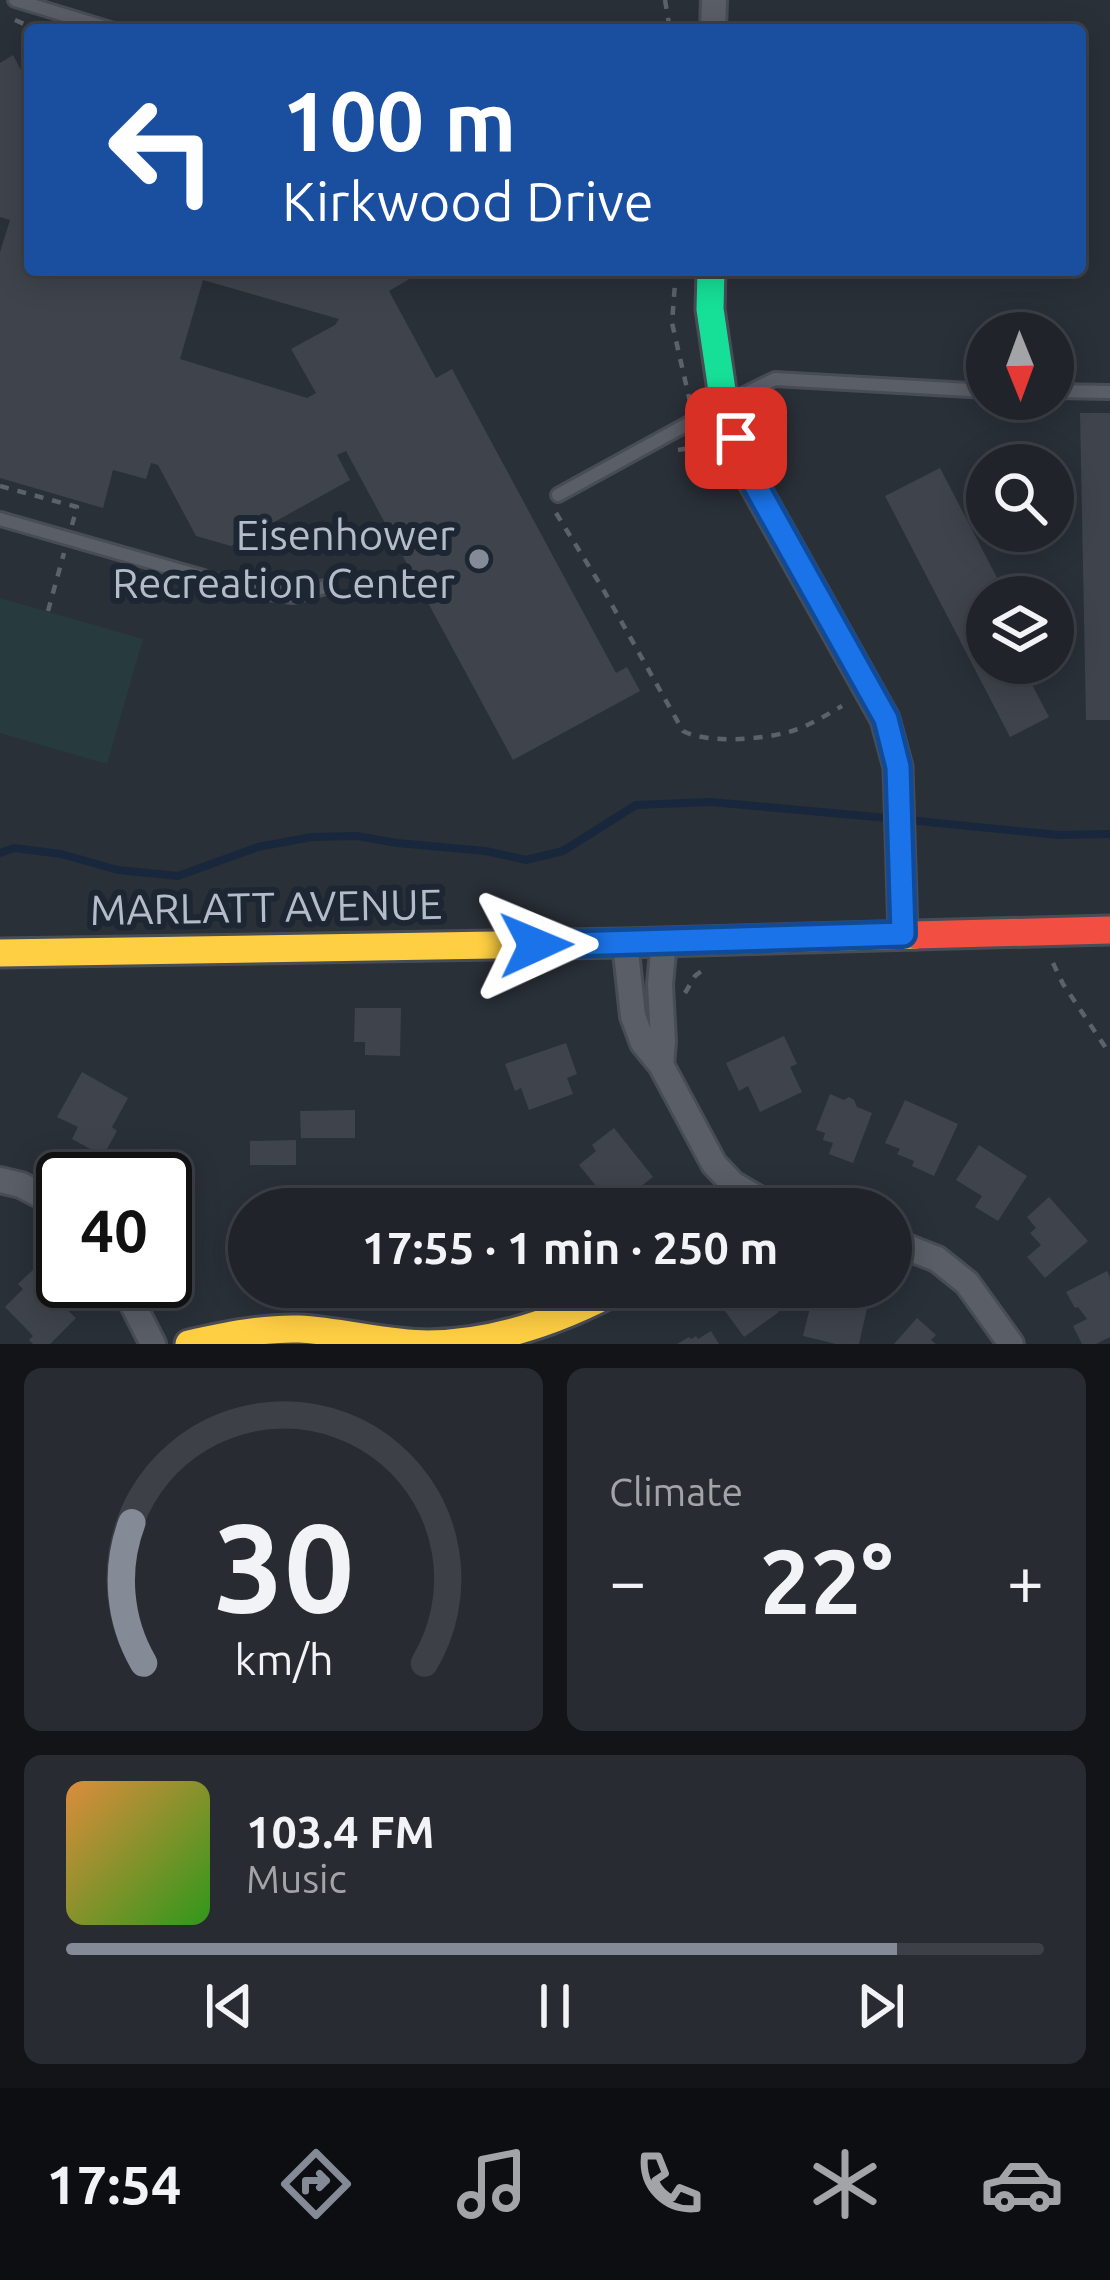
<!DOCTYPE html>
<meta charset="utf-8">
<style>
body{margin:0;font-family:Ubuntu,sans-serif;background:#282c32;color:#f1f3f6;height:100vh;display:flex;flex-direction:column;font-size:45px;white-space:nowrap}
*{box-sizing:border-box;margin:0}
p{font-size:39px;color:#a2a4a8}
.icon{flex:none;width:66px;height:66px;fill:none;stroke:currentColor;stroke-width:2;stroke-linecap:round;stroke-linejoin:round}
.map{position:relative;height:1344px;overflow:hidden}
.sheet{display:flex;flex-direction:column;gap:24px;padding:24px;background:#121417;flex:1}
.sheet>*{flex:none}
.guide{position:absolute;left:24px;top:24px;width:1062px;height:252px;border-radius:12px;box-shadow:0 6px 30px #0003,0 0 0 3px #3d4147;background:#1a4fa0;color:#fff;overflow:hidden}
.needle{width:78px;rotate:179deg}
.fabs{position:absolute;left:966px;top:312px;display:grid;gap:24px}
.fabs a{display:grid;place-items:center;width:108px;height:108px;border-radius:50%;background:#20242a;box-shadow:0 6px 30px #0003,0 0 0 3px #3d4147;font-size:60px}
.speed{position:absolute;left:36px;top:1152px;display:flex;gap:24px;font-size:60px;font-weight:700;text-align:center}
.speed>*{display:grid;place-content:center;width:156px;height:156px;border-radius:50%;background:#20242a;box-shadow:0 6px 30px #0003,0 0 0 3px #3d4147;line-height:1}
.speed .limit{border:6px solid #111;border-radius:18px;background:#fff;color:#111}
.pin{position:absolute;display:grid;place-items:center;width:102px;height:102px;color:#fff;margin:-51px;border-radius:24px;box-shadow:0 6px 18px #0006}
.me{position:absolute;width:132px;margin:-66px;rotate:89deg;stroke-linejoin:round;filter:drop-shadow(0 0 9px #0008)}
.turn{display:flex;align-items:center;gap:42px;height:252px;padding:0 60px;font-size:54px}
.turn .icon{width:156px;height:156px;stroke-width:2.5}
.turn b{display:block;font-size:84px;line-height:102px}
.big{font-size:90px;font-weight:700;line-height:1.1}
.sheet .tile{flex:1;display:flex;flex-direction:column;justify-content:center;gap:18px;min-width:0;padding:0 42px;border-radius:18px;background:#282c32}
.sheet .dial{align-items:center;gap:0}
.dial svg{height:312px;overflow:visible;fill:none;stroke:#3d4147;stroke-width:7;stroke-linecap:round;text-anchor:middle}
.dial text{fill:#f1f3f6;stroke:none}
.song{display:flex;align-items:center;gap:36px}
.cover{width:144px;height:144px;border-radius:18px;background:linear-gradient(135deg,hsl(30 70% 55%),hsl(110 70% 35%))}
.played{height:12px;border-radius:6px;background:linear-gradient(90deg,#848b96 85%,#3d4147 85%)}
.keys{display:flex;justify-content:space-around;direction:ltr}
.heat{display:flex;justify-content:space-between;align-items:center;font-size:66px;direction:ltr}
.sheet .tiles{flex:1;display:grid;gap:24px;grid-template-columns:1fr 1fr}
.tile:last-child{grid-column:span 2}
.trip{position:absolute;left:228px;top:1188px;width:684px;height:120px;border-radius:60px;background:#20242a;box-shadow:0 6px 30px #0003,0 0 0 3px #3d4147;font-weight:700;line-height:120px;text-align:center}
.tab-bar{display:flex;height:192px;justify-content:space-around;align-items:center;background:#0d0e11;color:#a2a4a8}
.tab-bar .icon{width:84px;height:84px}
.tab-bar .active{color:#848b96}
.tab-bar b{font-size:54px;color:#f1f3f6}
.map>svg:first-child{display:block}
.green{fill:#273a3e}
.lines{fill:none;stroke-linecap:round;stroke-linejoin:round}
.stream{stroke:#19273c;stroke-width:8}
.building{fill:#3f444c;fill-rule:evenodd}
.lane-casing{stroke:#484c55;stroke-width:18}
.street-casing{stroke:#484c55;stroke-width:30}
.fast-casing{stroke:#484c55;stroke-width:33}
.slow-casing{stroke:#484c55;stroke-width:33}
.jam-casing{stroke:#484c55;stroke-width:33}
.path{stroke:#5c6268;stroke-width:4.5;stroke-dasharray:9 9;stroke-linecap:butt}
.lane{stroke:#5a5e66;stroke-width:12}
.street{stroke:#5a5e66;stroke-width:24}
.fast{stroke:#16e098;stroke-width:27}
.slow{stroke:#ffcf43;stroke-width:27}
.jam{stroke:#f24e42;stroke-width:27}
.route-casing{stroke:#114b97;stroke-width:30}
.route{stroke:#1a73e8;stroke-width:21}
.poi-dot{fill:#848b96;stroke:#1d2633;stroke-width:4.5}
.labels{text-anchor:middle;stroke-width:12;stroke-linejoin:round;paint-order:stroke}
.poi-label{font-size:42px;fill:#b4bcc9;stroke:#1d2633;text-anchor:end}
.street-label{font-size:42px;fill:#b4bcc9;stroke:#1d2633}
</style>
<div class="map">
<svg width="1110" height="1344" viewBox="0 0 1110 1344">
<rect width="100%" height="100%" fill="#2a3038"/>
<!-- green -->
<path class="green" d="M0 598 143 639 107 764 0 733Z"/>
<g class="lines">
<!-- stream -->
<path class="stream" d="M908 820 1059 835 1110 834
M0 853 14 848 61 854 118 870 178 876 258 847 312 837 357 836 397 843 486 851 526 860 563 851 636 805 711 802 887 818"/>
</g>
<!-- building -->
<path class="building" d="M13 55 30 87V270H407L411 278 389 291 436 378 452 369 616 673 627 667 640 691 513 760 346 451 337 455 350 480 231 546 196 536 158 465 151 463 146 479 113 470 103 508 0 478V252L10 220 0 217V63ZM203 280 339 319 335 325 291 349 316 393 307 398 180 359Z
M1080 413H1110V720H1086Z
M940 468 1007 597H987V663H1041L1044 669 1028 677 1049 717 1010 737 885 496Z
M355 1008H401L400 1056 365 1055V1042H354Z
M784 1036 797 1064 790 1067 802 1092 760 1112 748 1086 739 1091 726 1063Z
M566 1043 577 1074 567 1078 573 1094 529 1110 521 1088 515 1091 505 1064Z
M82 1072 128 1098 112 1127 117 1131 103 1156 72 1139 78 1127 57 1117Z
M830 1094 844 1100 849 1097 854 1100 857 1107 872 1113 853 1163 829 1154 833 1143 823 1140 825 1133 816 1130Z
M905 1100 958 1124 934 1176 912 1166 914 1161 897 1154 900 1149 885 1143Z
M355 1110V1138H301L300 1111Z
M614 1128 653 1177 627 1197 621 1190 608 1201 579 1165 596 1151 592 1145Z
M296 1140V1165H250V1141Z
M979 1145 1027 1176 998 1221 975 1207 982 1196 956 1180Z
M1049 1197 1088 1241 1045 1278 1027 1257 1041 1245 1030 1233 1036 1228 1027 1217Z
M37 1266 60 1290 53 1297 76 1318 50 1344H33L29 1340 33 1336 5 1307 23 1289 18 1284Z
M1107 1271 1110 1277V1337L1096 1344H1082L1073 1326 1087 1319 1078 1307 1075 1308 1066 1292Z
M727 1287H739L744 1295 755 1287H761L779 1312 744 1337 714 1296Z
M815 1287 842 1289 840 1297 848 1299 849 1295 863 1299 862 1303 868 1304 859 1344H836L803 1336Z
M917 1318 936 1335 931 1340 936 1344H894Z
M711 1331 719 1344H677L689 1337 691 1339 696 1336 698 1339Z"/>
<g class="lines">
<defs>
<path id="lane" d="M15 0 114 30
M1053 391 1110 392
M558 495 724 404 775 379 987 391
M0 519 252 591 293 596 325 587"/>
<path id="street" d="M713 30 714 0
M625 943 633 1016 643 1043 661 1065 714 1164 733 1184 776 1209
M661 1065 663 1042 660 984 664 942
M0 1180 21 1185 63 1207
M713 1209 733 1184
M891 1241 937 1259 967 1283 1011 1344
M121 1281 153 1344"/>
<path id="fast" d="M711 270 710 309 724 404 747 472 885 719 898 767 903 934"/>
<path id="slow" d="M0 953 625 943 915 935
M189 1344C225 1336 262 1328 299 1329 342 1331 385 1344 428 1344 497 1343 562 1320 622 1287"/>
<path id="jam" d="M915 935 1110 930"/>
</defs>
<!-- lane casing -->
<use href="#lane" class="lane-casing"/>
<!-- street casing -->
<use href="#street" class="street-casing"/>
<!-- fast casing -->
<use href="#fast" class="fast-casing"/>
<!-- slow casing -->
<use href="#slow" class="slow-casing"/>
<!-- jam casing -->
<use href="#jam" class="jam-casing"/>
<!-- path -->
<path class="path" d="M665 0 670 30
M15 20 38 30
M676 270 672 323 691 406
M678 450 707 445
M0 486 77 507 72 525
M556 513 603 589 683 731C709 745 771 739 798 729 814 723 828 714 842 706
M48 611 64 553
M1053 963 1063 984 1110 1054
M685 993 695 976 704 969"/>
<!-- lane -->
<use href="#lane" class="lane"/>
<!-- street -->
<use href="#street" class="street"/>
<!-- fast -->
<use href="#fast" class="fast"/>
<!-- slow -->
<use href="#slow" class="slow"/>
<!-- jam -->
<use href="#jam" class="jam"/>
</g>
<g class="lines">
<defs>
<path id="route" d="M536 945 903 934 898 767 886 719 748 472 736 438"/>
</defs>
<!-- route casing -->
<use href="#route" class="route-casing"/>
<!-- route -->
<use href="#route" class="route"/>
</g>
<!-- markers -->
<circle class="poi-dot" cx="479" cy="559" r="12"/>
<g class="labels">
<!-- poi labels -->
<g class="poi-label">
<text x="455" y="550">Eisenhower<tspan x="455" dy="48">Recreation Center</tspan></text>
</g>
<!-- street labels -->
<g class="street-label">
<text transform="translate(266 907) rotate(-1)" y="15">MARLATT AVENUE</text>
</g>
</g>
</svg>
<div class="fabs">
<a><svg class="needle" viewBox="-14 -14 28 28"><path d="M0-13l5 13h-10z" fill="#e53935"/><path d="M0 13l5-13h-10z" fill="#a2a4a8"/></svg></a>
<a><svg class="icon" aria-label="search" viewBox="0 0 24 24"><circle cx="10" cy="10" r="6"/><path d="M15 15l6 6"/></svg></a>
<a><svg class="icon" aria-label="layers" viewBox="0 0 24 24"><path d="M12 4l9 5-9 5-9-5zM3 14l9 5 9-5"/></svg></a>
</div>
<div class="speed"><div class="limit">40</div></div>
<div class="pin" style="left:736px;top:438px;background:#d93025"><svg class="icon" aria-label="arrive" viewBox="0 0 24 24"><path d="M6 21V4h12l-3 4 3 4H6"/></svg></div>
<svg class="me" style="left:536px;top:945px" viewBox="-20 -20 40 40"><path d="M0-17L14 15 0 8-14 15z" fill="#1a73e8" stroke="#fff" stroke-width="4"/></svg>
<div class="trip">17:55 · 1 min · 250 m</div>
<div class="guide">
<div class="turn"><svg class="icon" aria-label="left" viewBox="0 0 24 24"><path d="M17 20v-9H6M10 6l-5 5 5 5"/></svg><div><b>100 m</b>Kirkwood Drive</div></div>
</div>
</div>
<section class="sheet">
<div class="tiles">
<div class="tile dial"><svg viewBox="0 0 100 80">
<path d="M14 69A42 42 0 1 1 86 69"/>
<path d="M14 69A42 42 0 0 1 11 33" stroke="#848b96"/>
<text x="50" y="56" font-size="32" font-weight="700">30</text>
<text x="50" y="72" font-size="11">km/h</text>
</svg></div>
<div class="tile"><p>Climate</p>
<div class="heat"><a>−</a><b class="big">22°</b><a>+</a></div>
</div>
<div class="tile">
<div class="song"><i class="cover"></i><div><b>103.4 FM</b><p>Music</p></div></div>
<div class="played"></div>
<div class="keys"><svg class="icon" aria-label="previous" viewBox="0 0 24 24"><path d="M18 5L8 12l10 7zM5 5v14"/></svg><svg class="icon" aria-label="pause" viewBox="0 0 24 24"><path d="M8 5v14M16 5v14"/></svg><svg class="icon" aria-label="next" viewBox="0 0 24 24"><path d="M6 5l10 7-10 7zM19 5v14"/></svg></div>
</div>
</div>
</section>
<nav class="tab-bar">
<b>17:54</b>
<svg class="icon active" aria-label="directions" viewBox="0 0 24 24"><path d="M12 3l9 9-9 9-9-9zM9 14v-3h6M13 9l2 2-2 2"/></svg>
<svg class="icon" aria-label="music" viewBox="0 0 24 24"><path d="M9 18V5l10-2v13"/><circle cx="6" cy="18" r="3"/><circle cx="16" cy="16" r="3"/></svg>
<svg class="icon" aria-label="phone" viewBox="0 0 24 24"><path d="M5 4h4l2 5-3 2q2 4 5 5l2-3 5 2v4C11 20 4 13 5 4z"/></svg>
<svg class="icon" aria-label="climate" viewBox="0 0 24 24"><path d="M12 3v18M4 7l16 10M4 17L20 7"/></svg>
<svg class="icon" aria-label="car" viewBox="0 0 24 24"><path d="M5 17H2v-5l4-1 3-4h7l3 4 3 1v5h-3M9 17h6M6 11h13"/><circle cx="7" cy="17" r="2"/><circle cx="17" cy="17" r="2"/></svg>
</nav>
